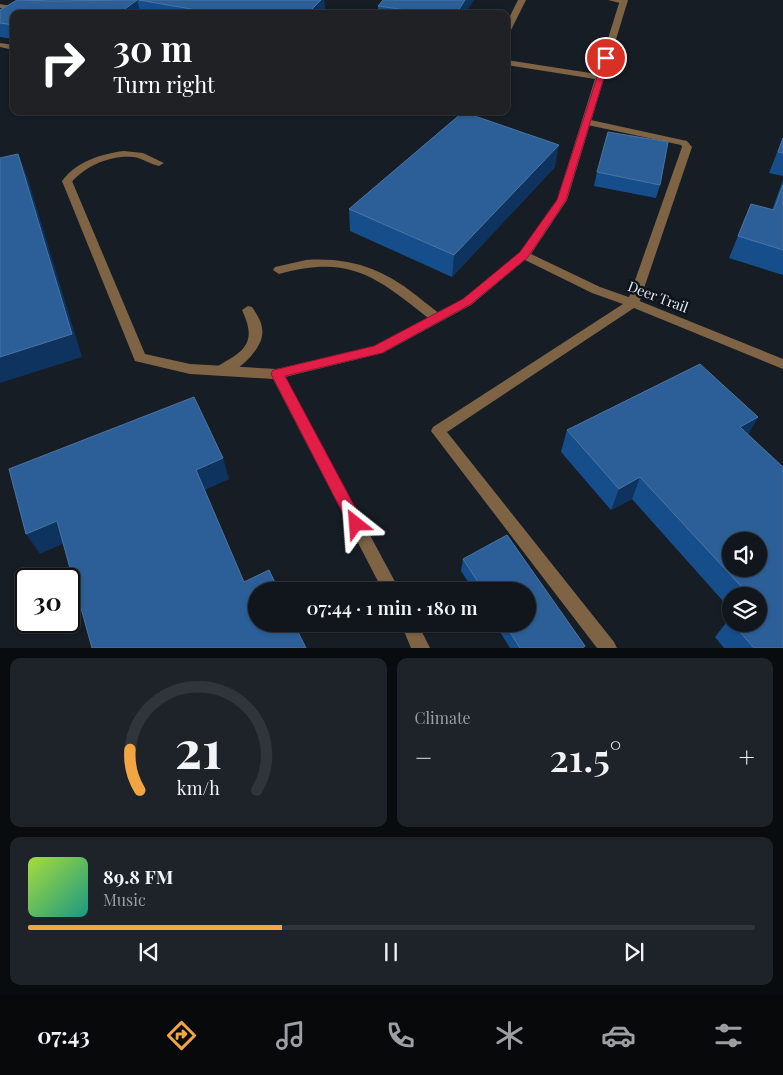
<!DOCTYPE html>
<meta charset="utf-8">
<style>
body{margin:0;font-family:"Playfair Display",serif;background:#1e2329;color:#f1f3f6;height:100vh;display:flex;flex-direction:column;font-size:19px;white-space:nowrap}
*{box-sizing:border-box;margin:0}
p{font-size:16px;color:#9c9fa3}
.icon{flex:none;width:28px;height:28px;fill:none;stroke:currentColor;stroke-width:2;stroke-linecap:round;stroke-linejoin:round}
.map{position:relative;height:648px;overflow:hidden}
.panel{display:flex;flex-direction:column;gap:10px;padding:10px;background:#090c0f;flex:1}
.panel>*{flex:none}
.hud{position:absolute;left:10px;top:10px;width:500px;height:105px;border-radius:10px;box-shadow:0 1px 4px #0004,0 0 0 1px #30353b;background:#202124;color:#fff;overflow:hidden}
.buttons{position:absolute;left:722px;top:532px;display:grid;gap:10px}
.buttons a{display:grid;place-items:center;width:45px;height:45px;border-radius:50%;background:#11161c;box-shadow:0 1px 4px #0004,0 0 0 1px #30353b;font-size:25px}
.speed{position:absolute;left:15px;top:568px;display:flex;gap:10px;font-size:25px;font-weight:700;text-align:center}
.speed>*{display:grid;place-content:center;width:65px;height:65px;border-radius:50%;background:#11161c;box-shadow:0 1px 4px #0004,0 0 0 1px #30353b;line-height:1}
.speed .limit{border:2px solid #111;border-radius:8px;background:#fff;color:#111}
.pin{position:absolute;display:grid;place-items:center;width:42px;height:42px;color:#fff;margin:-21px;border:2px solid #fff;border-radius:50%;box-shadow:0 1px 5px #0007}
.me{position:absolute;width:55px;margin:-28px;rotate:332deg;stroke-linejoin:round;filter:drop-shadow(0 0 4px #0008)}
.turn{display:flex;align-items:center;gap:18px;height:105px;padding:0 20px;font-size:22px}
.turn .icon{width:65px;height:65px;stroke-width:2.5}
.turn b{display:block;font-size:35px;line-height:42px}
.big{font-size:38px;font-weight:600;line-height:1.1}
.panel .tile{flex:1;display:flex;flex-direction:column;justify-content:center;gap:8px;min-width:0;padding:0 18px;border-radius:10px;background:#1e2329}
.panel .dial{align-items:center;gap:0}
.dial svg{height:130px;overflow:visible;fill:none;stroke:#30353b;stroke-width:7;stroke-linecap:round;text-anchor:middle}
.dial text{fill:#f1f3f6;stroke:none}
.song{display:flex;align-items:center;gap:15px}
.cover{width:60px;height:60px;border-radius:8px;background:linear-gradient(135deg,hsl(80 70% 55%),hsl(170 70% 35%))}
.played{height:5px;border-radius:2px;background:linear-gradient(90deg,#f3a443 35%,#30353b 35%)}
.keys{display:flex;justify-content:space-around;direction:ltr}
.heat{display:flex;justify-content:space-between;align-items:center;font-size:28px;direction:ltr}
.panel .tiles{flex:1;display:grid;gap:10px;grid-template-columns:1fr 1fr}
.tile:last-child{grid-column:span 2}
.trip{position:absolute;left:248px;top:582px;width:288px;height:50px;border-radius:25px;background:#11161c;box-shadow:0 1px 4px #0004,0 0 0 1px #30353b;font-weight:600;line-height:50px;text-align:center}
.dock{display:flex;height:80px;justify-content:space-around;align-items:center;background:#07090b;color:#9c9fa3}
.dock .icon{width:35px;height:35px}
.dock .selected{color:#f3a443}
.dock b{font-size:22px;color:#f1f3f6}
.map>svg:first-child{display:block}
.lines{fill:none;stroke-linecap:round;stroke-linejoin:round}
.lane{fill:#7e6345;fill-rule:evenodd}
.street{fill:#7e6345;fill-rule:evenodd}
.wall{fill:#164e8c}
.shaded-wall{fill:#0d335e}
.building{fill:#2c5f97;stroke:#4a75a5;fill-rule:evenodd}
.route{fill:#e11d48;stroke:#92132f}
.labels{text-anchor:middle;stroke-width:5;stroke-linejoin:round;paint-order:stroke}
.street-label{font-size:14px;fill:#e8edf2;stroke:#0e141b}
</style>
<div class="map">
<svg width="783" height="648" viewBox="0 0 783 648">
<rect width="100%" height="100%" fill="#171d25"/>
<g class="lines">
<!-- lane -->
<path class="lane" d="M518 0H526L510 32 506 34V24Z
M608 0H625L628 2 624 4Z
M0 43 14 45V50L0 47Z
M586 119 687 141 692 147 639 303 633 307 627 303 682 147 681 145 583 124V120Z
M124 151 143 153 164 163 159 166C150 164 142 158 133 157 110 155 85 166 71 183H63L62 181C77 161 101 154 124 151Z
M306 260C353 257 386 270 422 300 429 306 438 311 442 318L436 322 432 321C377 278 352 254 279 274L273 270 275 267Z
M248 306 252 307C258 316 264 325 262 336 260 351 233 379 217 374L215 370C218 365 223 363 228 360 252 346 253 334 242 310Z"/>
<!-- street -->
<path class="street" d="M620 0H628L567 200 531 254 600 287 637 300 783 359V369L634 308 447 432 614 642 617 648H597L431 431 433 427 623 304 592 293 525 260 471 305 383 353 285 377 400 591H383L273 379 190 374 135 361 62 181 67 178 72 181 145 354 190 364 277 369 375 346 463 299 520 252 557 200 595 79 506 65V60L597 74Z
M0 4 43 12 47 14H29L0 8Z
M401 624H418L430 648H411Z"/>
</g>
<!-- wall -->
<path class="wall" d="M17 0H324L325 12 323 14H14V39L0 37V10Z
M378 6 465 14H378Z
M783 137V176L769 173Z
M555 167 452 277 350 231 349 209Z
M597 172 660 185 656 198 594 186Z
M783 180V275L729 258 751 204 772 210Z
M758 417 748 434 783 648H724L715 637 729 619 731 617V624H759V596H731V610L632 499 611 510 561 452 567 430Z
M507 535 585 646 584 648H510L495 624H526V591H474L461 571 463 559Z"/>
<!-- shaded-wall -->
<path class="shaded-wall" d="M137 0 141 14H118Z
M321 0H324L325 12 323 14H307Z
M465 0H474L465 14H456Z
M559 145 555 167 452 277 454 255Z
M18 154 27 176 82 357 0 383V357Z
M758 417 745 439 740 427Z
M223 458 229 479 203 491 196 470Z
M640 477 632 499 611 510 619 489Z
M57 521 69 541 40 554 26 534Z"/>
<!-- building -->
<path class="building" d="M17 0 53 1 137 0 118 14H14V25L0 23V10Z
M139 0H321L307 14H220Z
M383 0H465L456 14H434L378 6Z
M463 112 559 145 454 255 349 209Z
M608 132 668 142 660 185 597 172Z
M783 138V153L778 152Z
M18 154 72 334 0 357V158Z
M783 185V250L738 236 751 204 774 210Z
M700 364 758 417 740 427 783 467V648H754L733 624H759V596H750L640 477 619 489 567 430ZM731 541H759V569H731Z
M194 397 223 458 196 470 244 582 269 570 279 591H256V624H294L306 648H92L57 521 26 534 9 469Z
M507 535 585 646 582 648H520L505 624H526V591H484L463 559Z"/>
<!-- route -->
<path class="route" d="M604 56 610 58 566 200 528 257 471 304 382 353 285 376 364 524 362 529 356 531 351 529 271 374 273 370 278 369 374 346 463 299 520 252 557 200Z"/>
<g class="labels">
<!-- street labels -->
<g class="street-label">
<text transform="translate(658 297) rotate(21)" y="5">Deer Trail</text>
</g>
</g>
</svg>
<div class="buttons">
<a><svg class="icon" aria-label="sound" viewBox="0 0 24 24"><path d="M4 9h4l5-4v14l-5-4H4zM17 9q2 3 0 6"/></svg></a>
<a><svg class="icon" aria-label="layers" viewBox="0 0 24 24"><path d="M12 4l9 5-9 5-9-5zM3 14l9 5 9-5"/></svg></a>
</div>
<div class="speed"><div class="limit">30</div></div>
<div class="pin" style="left:606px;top:58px;background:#d93025"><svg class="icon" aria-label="arrive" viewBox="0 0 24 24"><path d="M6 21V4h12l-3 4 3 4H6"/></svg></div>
<svg class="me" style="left:356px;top:524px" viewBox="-20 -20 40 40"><path d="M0-17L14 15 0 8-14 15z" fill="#e11d48" stroke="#fff" stroke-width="4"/></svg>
<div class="trip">07:44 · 1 min · 180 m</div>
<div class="hud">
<div class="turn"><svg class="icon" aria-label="right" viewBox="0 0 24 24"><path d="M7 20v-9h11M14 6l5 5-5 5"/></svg><div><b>30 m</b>Turn right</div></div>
</div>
</div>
<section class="panel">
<div class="tiles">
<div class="tile dial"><svg viewBox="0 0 100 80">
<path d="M14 69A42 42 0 1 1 86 69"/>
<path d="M14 69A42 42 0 0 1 8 44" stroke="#f3a443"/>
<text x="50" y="56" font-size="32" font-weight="700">21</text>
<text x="50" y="72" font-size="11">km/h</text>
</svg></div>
<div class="tile"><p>Climate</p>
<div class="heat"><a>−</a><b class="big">21.5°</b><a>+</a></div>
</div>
<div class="tile">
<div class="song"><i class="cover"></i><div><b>89.8 FM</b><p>Music</p></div></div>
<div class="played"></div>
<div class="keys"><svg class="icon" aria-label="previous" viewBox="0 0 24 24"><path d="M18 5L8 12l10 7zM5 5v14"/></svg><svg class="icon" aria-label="pause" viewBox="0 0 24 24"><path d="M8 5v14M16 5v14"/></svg><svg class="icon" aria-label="next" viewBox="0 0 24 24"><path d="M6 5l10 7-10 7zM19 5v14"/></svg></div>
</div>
</div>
</section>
<nav class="dock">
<b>07:43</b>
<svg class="icon selected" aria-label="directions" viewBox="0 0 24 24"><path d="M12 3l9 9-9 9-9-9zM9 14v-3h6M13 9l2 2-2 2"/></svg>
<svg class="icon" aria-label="music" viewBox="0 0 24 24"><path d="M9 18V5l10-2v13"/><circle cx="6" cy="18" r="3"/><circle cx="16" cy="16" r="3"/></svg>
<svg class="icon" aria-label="phone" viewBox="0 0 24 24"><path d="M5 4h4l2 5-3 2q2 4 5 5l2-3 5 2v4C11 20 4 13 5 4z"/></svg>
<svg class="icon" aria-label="climate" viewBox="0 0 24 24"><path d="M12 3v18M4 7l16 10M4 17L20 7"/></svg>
<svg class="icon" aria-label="car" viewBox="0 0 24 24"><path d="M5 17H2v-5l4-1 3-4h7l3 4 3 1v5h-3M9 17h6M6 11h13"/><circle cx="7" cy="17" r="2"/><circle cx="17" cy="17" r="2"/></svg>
<svg class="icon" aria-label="filters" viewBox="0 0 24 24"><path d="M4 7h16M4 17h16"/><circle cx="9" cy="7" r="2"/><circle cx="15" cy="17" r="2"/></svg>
</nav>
